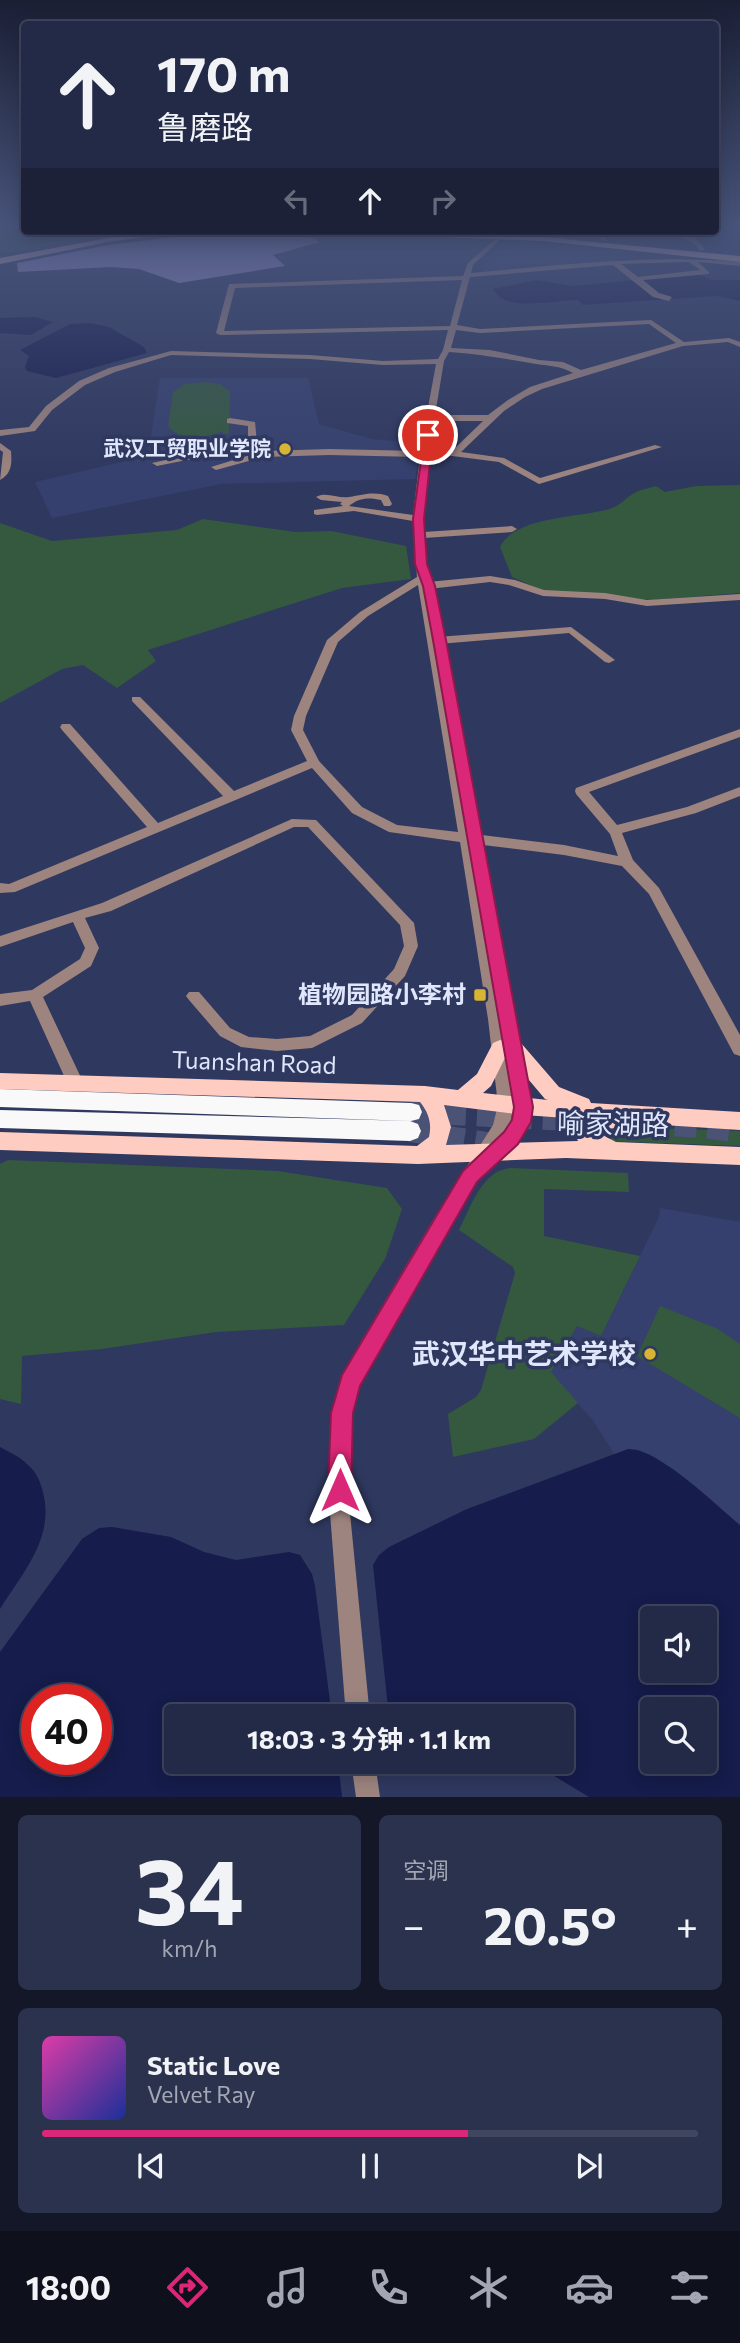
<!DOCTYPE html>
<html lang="zh">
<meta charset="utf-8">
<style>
body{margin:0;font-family:Commissioner,"Noto Sans SC",sans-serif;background:#2b324e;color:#f1f3f6;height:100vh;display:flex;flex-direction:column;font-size:26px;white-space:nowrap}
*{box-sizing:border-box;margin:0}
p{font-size:23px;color:#a3a7b4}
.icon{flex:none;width:38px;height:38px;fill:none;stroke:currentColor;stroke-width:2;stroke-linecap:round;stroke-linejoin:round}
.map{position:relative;height:1797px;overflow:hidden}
.panel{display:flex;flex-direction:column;gap:18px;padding:18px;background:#131727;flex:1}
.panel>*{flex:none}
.guide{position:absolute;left:21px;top:21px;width:698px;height:214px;border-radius:7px;box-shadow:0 4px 18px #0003,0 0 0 2px #404660;background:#232a47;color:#f1f3f6;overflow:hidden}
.buttons{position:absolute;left:640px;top:1606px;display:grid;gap:14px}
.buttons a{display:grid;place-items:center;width:77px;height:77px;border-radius:7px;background:#232a47;box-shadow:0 4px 18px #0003,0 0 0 2px #404660;font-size:35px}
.speed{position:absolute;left:21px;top:1684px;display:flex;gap:14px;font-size:35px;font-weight:700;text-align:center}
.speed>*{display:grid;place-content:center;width:91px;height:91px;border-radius:50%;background:#232a47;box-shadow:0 4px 18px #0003,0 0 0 2px #404660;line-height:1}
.speed .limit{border:10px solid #d22;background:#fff;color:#111}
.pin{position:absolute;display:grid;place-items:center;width:60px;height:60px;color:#fff;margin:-30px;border:4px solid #fff;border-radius:50%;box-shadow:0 2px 7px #0007}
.me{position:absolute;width:77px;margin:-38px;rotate:0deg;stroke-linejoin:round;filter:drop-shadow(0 0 5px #0008)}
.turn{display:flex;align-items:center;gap:24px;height:147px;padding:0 21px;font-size:32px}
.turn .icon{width:91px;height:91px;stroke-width:2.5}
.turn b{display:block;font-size:49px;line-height:60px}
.lanes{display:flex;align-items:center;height:66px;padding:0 21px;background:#0003;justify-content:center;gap:35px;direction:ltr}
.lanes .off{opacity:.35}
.big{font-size:52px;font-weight:700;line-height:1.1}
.panel .card{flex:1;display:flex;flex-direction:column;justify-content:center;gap:10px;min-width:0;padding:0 24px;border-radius:10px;background:#2b324e}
.panel .dial{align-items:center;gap:0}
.dial b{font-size:91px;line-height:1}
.song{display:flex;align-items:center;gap:21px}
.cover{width:84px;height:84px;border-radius:10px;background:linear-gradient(135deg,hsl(320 70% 55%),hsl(230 70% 35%))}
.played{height:7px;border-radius:4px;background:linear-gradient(90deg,#db2777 65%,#404660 65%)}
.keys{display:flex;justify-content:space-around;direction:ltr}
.heat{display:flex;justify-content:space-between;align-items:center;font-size:38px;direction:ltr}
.panel .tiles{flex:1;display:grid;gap:18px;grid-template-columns:1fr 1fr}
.card:last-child{grid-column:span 2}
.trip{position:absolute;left:164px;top:1704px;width:410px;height:70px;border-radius:7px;background:#232a47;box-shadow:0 4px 18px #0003,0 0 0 2px #404660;font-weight:700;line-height:70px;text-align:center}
.menu{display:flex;height:112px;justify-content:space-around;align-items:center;background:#0e111c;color:#a3a7b4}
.menu .icon{width:49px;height:49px}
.menu .active{color:#db2777}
.menu b{font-size:32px;color:#f1f3f6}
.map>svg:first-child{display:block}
.built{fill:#35406e}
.green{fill:#34593f}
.water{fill:#161c4b;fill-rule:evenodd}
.building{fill:#afa4e1}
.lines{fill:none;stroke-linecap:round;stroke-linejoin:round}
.highway-tunnel{stroke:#4a5276;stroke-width:22;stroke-dasharray:22 11;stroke-linecap:butt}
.minor{fill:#9d847f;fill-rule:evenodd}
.major{fill:#ffccc1;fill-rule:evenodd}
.highway{fill:#f9f9f9;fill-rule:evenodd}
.route{fill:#db2777;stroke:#8e194d;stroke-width:2}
.poi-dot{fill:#d8b434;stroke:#2f385f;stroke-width:2.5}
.labels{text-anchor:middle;stroke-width:7;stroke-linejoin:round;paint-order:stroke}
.far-poi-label{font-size:21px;font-weight:bold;fill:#e0e6fb;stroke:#2f385f;text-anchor:end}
.poi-label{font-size:24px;font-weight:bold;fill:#e0e6fb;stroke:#2f385f;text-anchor:end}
.street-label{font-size:24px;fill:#e0e6fb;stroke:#2f385f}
.near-street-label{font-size:28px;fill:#e0e6fb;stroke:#2f385f}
.near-poi-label{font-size:28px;font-weight:bold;fill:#e0e6fb;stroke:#2f385f;text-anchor:end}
</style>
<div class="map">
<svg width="740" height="1797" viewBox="0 0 740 1797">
<rect width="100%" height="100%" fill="#2f385f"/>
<!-- built -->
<path class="built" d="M521 241 622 251 624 254 613 253 617 261 546 269 479 273 501 244Z
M160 378H308L319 424 372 439 422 443 415 479 221 484 52 518 35 482 148 456Z
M660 1208 740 1222V1525L685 1479 650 1455 637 1449 615 1455 592 1419 550 1373 577 1326 601 1336 659 1217Z"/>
<!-- green -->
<path class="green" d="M0 226H24V231H137L0 254Z
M206 382 220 384 230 391 229 434H223V431C207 438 180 442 168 426L173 392 185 384Z
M740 485V593L652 600 544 591 512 577 500 547C515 516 579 518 609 509 621 506 626 497 636 492 642 489 650 488 656 486L665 492 696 486Z
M203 519 296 532 331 531 406 546 411 579 342 588 148 650 156 661 117 688 83 665 62 669 0 703V523L52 541 177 530Z
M597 1126 740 1131V1146L602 1141 594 1134Z
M8 1160 278 1171 387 1188 402 1209 385 1259 344 1325 216 1332 102 1349 22 1356 21 1404 0 1399V1164Z
M511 1168 628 1173 629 1192 544 1189V1236L640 1256 601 1336 577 1326 551 1372 578 1403 534 1439 453 1457 448 1414 476 1397 481 1390 515 1273 513 1267 459 1230C471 1207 482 1170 511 1168Z
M660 1306 718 1329 740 1344V1418L637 1356Z"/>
<!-- water -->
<path class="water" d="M697 274 712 280H740V301L717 296 583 305 578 300C555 300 504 313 493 289L537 280 573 286Z
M35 317 53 322 31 335 0 333V318Z
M90 323 109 327 144 347 147 353 56 378 27 371 25 367 29 356 20 350 70 324Z
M0 1447C9 1452 20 1457 27 1464 37 1472 42 1485 44 1497 53 1540 21 1575 0 1609Z
M628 1449C658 1448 716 1505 740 1525V1797H589L531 1762H562V1717H389L373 1565 379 1555 389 1547 467 1509ZM653 1619H705V1671H653ZM653 1710H705V1762H653Z
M112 1527 171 1537 204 1552 236 1560 289 1552 300 1555 312 1574 315 1586 332 1717H177V1762H338L342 1797H0V1652L82 1539 99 1528ZM37 1699H96V1759H37Z"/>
<!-- building -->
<path class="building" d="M224 231 306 235 320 242 273 255 285 266 179 283 139 269 110 267 18 272 17 263 108 245Z"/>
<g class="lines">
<!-- highway-tunnel -->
<path class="highway-tunnel" d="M411 1112 704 1127 740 1132
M410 1131 506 1146"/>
<!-- minor -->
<path class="minor" d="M594 231H601L607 241H603Z
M673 231C685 231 700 239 705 250L700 251 696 245Z
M501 234 503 237 473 265 471 273C561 265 650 254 740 262V266L698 262 709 272V274L643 280 659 293 672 297 669 301 653 297 613 265 470 277 457 325 480 329 651 320 684 342 729 338 740 342V347L728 342 683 346 542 389 525 397 504 411 461 452 504 458 540 478 655 445 662 447 539 484 499 462 429 453 426 475 424 532 512 526 517 529 512 532 424 538 428 582 490 576 515 580 544 590 605 593 647 600 740 594V600L647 606 605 599 543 596 509 585 490 582 429 589 437 637 571 627 615 660 609 663 605 662 569 633 439 644 449 705H456L458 708 482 835 564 845 618 856 610 834 576 794 575 791 576 788 740 729V737L589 792 617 825 687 807 740 787V796L696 813 622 833 633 860 659 888 740 1035V1056L734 1054 649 894 622 866 564 855 483 845 532 1107C530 1116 528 1126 523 1134 517 1144 502 1162 490 1160L445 1232 366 1370 355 1397 349 1444 350 1513 370 1717H346L330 1513 329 1444 335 1397 352 1357 433 1220 493 1125 498 1105 488 1019 460 842 389 832 352 813 312 768 15 892 0 893V883L9 884 147 827 62 730 60 727 62 724H70L158 823 223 796 132 701V697H140L234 791 307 761 291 730 294 716 327 640 360 612 417 577 413 521 354 511 317 515 314 514V510L343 506 340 504 342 502 321 500 316 497C326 491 338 499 349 497 364 495 373 491 388 496L392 504 390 506H384L381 500C369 497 358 498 349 506L413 515 420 457 329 455 263 457 216 470 211 467 257 453 251 447 157 466 152 463 248 442V426L227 423V419L230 418 255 422 257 443 265 451 329 449 420 451 436 364 383 365 310 359 171 355 115 372 85 385 52 410 35 431 0 436V430L29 427 46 406 79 381 109 368 171 351 310 355 383 361 438 359 443 350 448 330 220 335 216 333 229 284 463 276 468 263ZM684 262H689L700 270 638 277 621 264ZM462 280 450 326 224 331 235 288ZM649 324 676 343 581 370 563 362 539 360 490 350 451 348 456 330 480 333ZM449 352C480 354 506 359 536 364 550 366 561 366 573 373L530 387 508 400 488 415H435L444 361ZM434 421H483L452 451 430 448ZM418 585 458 832 397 825 362 807 319 761 303 730 306 716 338 642 368 616ZM511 1080 516 1107 509 1127 514 1105Z
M0 443 11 451C12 463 12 474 0 480L3 452 0 450Z
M292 819 316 820 414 923 418 946 405 976 362 1023 312 1048 277 1051 241 1047 220 1036 189 1000 186 996 189 992H199L230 1028 249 1037 277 1039 310 1036 352 1015 394 969 404 946 400 925 308 827H294L111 911 85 918 99 948 91 966 43 997 84 1084 82 1089 76 1091 70 1089 30 1001 0 1006V994L32 990 80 959 85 948 73 922 0 947V936L102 903Z
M351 1762H375L380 1797H356Z"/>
<!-- major -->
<path class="major" d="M164 231H189L108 242 0 264V258L108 238Z
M335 231 543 237 740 256V262L543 241 339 233Z
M500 1040 521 1043 559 1087 589 1099 591 1103 740 1112V1130L617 1122 614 1128 595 1131 616 1142 740 1147V1165L566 1158 418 1164 0 1150V1132L417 1146 429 1137C432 1124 429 1113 420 1102L0 1089V1073L425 1086 458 1090 477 1074 493 1043ZM507 1054 545 1099 548 1100 483 1093 491 1086ZM444 1105 524 1115 580 1119 574 1132 578 1141 446 1145 451 1127Z"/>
<!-- highway -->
<path class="highway" d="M0 1089 411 1103 419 1105 422 1112 419 1119 411 1121 0 1107Z
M0 1110 410 1121 418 1124 421 1131 418 1138 410 1141 0 1128Z"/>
</g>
<!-- sky -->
<linearGradient id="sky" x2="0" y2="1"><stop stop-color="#1a1f34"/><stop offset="0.47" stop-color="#47537a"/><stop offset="1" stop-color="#47537a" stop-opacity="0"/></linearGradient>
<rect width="740" height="478" fill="url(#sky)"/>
<!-- route -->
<path class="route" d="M425 432 433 435 424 519 427 564 435 586 446 640 533 1107 531 1122 518 1144 477 1182 360 1386 353 1413 351 1490 348 1498 340 1502 331 1498 328 1490 331 1413 342 1375 463 1171 504 1132 512 1120 514 1107 433 640 423 586 415 564 413 519Z"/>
<!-- markers -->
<g class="poi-dot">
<circle cx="285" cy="449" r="7"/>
<rect x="473" y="988" width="14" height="14" rx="3.5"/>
<circle cx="650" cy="1354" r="7"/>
</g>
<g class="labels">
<!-- far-poi labels -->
<g class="far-poi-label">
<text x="271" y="456">武汉工贸职业学院</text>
</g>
<!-- poi labels -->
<g class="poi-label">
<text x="466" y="1003">植物园路小李村</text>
</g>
<!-- street labels -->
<g class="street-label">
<text transform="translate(254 1063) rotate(2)" y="8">Tuanshan Road</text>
</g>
<!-- near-street labels -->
<g class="near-street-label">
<text transform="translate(613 1124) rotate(1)" y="10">喻家湖路</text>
</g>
<!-- near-poi labels -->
<g class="near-poi-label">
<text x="636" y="1364">武汉华中艺术学校</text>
</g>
</g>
</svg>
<div class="buttons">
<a><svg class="icon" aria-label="sound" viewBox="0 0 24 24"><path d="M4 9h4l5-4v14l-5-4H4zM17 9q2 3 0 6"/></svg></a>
<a><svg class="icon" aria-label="search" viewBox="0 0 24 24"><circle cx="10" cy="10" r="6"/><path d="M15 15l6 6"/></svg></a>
</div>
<div class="speed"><div class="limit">40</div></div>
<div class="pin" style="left:428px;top:435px;background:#d93025"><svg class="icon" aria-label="arrive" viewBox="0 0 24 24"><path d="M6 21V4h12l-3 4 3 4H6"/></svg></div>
<svg class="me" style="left:340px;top:1490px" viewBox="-20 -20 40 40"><path d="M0-17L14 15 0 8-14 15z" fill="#db2777" stroke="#fff" stroke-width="4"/></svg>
<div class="trip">18:03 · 3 分钟 · 1.1 km</div>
<div class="guide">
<div class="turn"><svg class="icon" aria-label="ahead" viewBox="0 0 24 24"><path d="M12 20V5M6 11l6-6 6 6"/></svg><div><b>170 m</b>鲁磨路</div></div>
<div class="lanes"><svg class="icon off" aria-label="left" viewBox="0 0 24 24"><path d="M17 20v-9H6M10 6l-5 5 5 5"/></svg><svg class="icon" aria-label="ahead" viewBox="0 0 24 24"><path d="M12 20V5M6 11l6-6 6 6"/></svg><svg class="icon off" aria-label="right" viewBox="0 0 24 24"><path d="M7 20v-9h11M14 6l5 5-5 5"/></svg></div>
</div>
</div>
<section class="panel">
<div class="tiles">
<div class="card dial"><b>34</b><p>km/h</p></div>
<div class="card"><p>空调</p>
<div class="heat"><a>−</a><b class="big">20.5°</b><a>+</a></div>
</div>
<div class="card">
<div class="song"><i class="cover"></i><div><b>Static Love</b><p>Velvet Ray</p></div></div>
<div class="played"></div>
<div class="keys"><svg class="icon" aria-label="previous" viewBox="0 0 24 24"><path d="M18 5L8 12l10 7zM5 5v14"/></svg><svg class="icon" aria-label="pause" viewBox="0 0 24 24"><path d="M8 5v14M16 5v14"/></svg><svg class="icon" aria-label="next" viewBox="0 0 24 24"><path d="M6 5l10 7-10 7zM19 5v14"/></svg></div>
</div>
</div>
</section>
<nav class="menu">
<b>18:00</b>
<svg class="icon active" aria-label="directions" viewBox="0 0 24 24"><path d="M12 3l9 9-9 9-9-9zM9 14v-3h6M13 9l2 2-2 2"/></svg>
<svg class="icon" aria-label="music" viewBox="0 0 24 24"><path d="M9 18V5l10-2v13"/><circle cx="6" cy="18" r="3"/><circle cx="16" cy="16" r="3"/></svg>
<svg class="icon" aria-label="phone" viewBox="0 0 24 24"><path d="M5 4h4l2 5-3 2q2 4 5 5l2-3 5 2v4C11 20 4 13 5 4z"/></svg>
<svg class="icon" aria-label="climate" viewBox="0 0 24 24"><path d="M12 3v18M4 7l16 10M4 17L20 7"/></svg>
<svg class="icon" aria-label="car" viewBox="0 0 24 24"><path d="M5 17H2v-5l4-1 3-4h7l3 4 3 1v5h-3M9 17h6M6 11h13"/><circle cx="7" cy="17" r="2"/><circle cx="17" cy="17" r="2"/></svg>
<svg class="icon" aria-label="filters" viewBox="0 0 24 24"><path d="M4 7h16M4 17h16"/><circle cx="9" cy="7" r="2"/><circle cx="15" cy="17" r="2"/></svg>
</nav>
